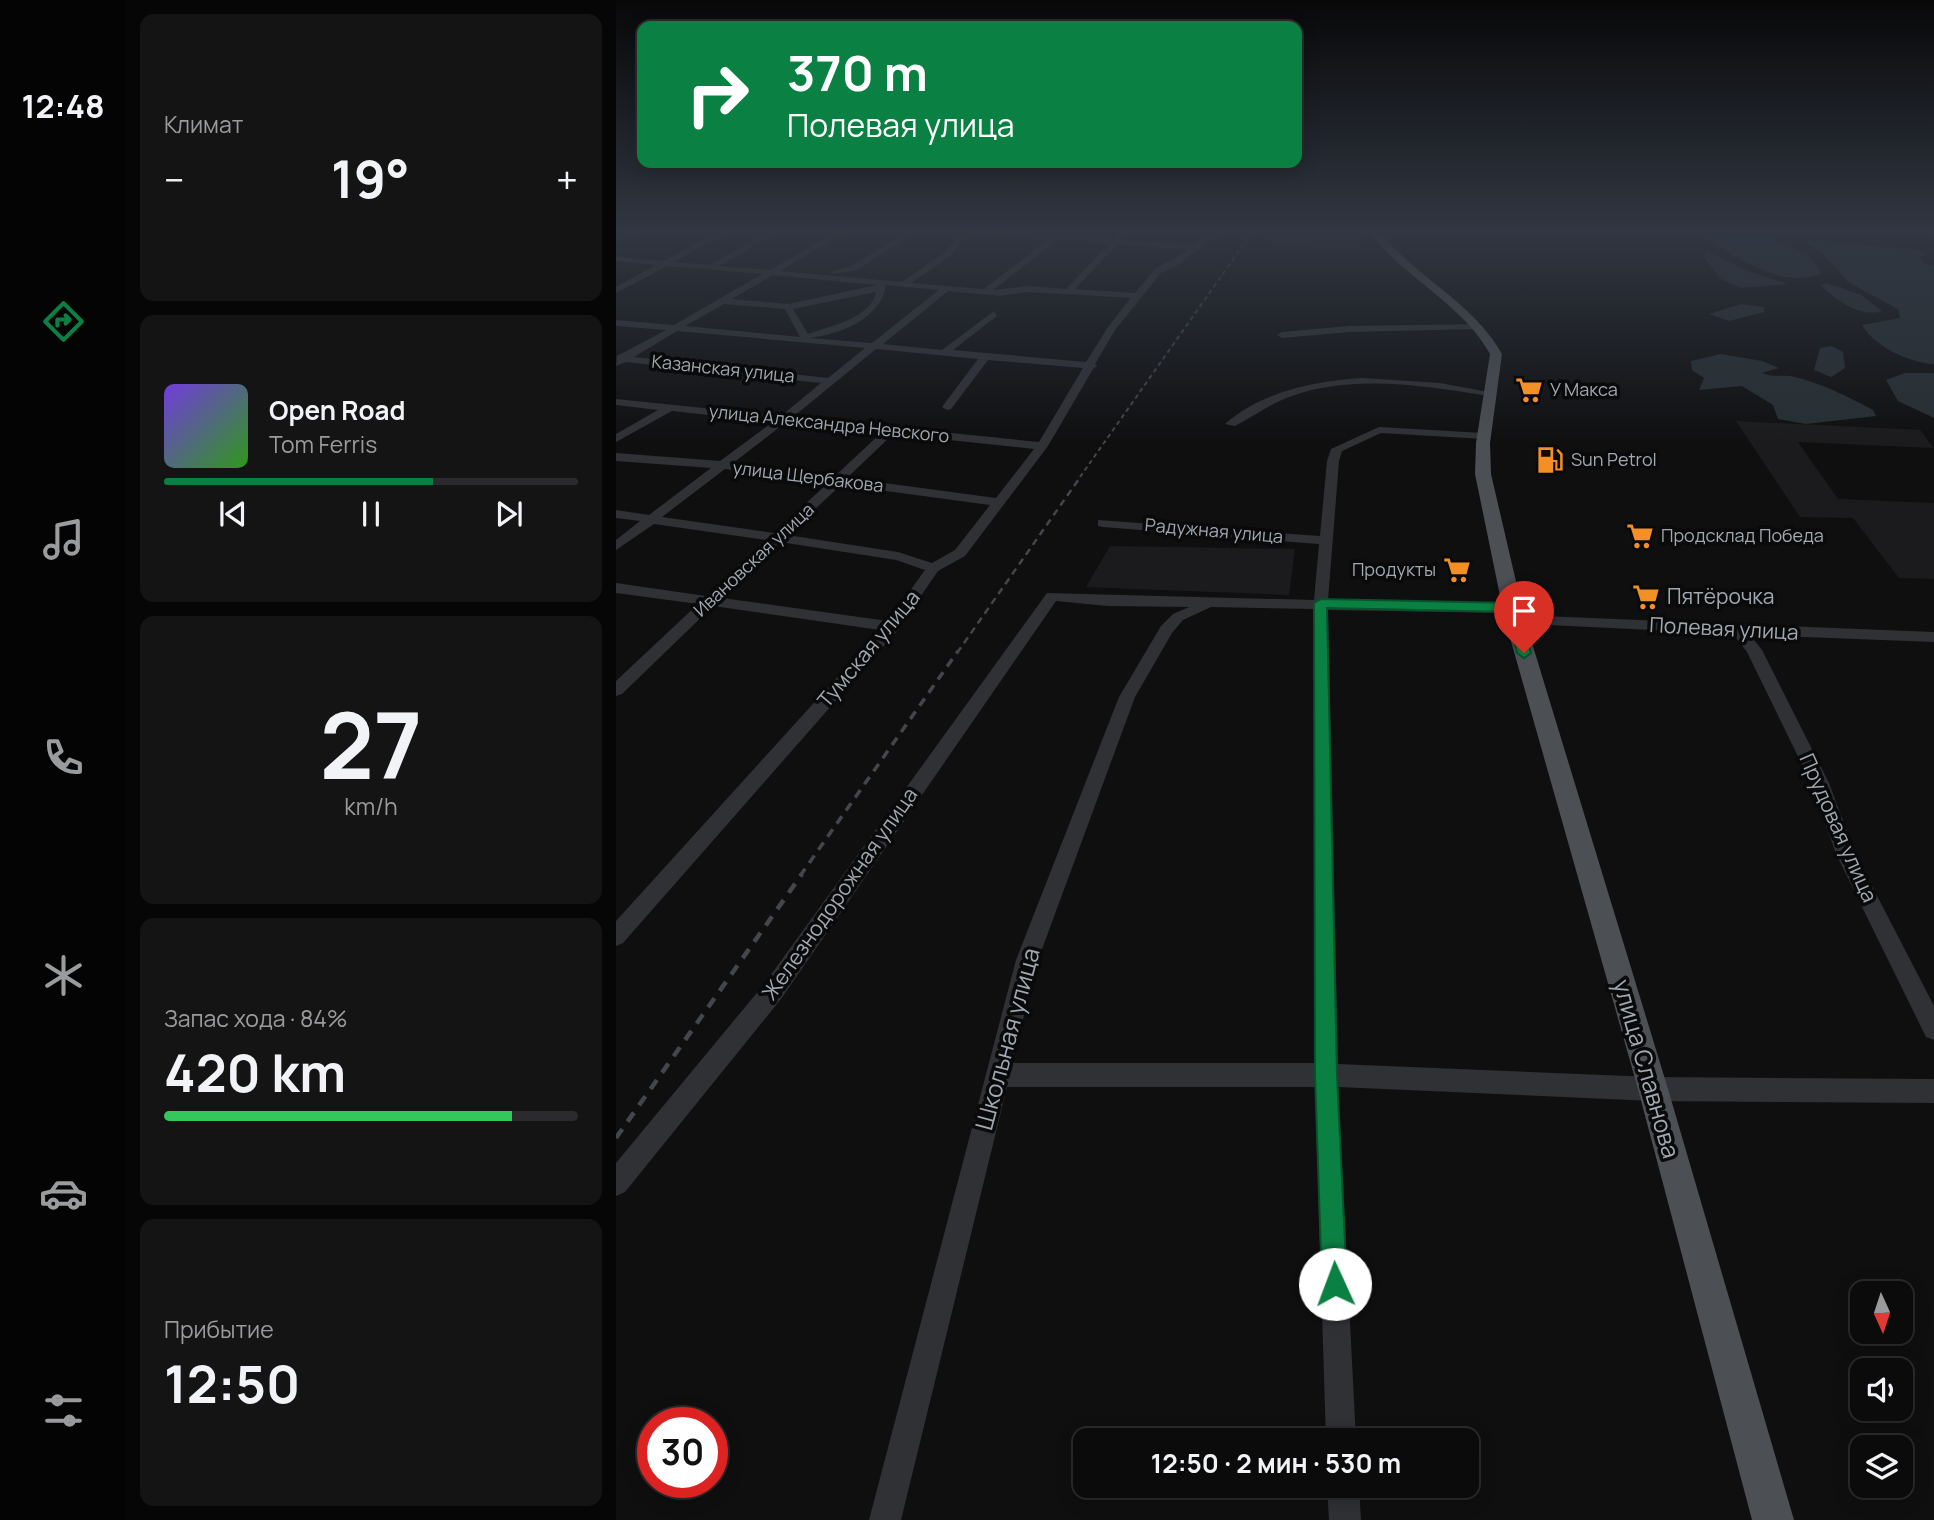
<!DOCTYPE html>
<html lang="ru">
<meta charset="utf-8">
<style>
body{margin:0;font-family:Manrope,sans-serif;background:#141415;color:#f1f3f6;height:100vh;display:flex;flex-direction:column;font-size:26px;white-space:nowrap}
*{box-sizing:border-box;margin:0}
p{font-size:23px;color:#9a9b9d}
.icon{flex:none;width:38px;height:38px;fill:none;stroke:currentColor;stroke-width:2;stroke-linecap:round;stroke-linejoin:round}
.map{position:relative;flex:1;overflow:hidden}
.side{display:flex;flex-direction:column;gap:14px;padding:14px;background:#060607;width:490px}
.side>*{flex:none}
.top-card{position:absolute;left:21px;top:21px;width:665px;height:147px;border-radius:14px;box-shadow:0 4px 18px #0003,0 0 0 2px #2b2b2d;background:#0b8043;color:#fff;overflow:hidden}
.needle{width:46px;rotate:177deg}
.tools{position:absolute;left:1234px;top:1281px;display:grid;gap:14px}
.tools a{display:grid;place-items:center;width:63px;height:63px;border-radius:14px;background:#0b0b0c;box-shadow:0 4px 18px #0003,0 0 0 2px #2b2b2d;font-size:35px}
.speed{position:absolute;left:21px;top:1407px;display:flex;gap:14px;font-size:35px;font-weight:700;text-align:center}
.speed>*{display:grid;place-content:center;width:91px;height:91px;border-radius:50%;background:#0b0b0c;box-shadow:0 4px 18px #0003,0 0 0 2px #2b2b2d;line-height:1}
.speed .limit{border:10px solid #d22;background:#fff;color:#111}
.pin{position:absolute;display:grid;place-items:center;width:60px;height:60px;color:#fff;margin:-72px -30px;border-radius:50% 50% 50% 0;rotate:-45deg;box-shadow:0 0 7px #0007}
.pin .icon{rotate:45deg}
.me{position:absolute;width:77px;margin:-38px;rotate:358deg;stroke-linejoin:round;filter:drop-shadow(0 0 5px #0008)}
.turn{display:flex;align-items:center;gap:24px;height:147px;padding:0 35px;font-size:32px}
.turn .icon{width:91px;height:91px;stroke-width:2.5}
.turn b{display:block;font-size:49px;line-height:60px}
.big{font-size:52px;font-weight:700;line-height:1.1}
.side .widget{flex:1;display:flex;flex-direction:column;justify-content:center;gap:10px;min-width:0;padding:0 24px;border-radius:14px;background:#141415}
.side .dial{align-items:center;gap:0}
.dial b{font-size:91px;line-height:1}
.song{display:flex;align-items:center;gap:21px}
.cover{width:84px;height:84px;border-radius:10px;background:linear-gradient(135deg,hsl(260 70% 55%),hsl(110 70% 35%))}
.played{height:7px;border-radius:4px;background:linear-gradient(90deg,#0b8043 65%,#2b2b2d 65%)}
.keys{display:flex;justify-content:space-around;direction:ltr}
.heat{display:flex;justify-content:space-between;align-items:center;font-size:38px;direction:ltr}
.charge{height:10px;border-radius:5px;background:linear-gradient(90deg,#34c759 84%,#2b2b2d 0)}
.trip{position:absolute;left:457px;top:1428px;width:406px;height:70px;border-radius:14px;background:#0b0b0c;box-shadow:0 4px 18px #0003,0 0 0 2px #2b2b2d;font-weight:700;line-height:70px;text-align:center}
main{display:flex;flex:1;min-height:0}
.tab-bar{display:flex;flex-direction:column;width:126px;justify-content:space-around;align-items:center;background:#040405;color:#9a9b9d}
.tab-bar .icon{width:49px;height:49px}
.tab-bar .current{color:#0b8043}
.tab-bar b{font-size:32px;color:#f1f3f6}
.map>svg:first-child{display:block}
.built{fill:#1b1b1d}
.water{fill:#262f33}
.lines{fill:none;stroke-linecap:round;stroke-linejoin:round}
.minor{fill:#303135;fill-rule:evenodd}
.major{fill:#4c4f54;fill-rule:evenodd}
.rail-far3{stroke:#43464a;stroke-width:2;stroke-dasharray:4.5 3.5;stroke-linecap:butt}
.rail-far2{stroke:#43464a;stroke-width:2.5;stroke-dasharray:7 5;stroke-linecap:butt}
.rail-far1{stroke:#43464a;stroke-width:3.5;stroke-dasharray:9 7;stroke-linecap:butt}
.rail{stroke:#43464a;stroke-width:4.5;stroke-dasharray:11 9;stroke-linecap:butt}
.route{fill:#0b8043;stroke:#07532c;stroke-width:2}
.labels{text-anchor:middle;stroke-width:7;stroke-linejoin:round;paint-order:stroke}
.far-street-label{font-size:18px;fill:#a0a8b1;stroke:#0a0a0b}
.far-poi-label{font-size:18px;fill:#a0a8b1;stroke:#0a0a0b;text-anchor:start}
.poi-label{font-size:21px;fill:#a0a8b1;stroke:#0a0a0b;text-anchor:start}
.street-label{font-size:21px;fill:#a0a8b1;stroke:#0a0a0b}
.near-street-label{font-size:24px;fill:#a0a8b1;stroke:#0a0a0b}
</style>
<main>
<nav class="tab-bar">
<b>12:48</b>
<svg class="icon current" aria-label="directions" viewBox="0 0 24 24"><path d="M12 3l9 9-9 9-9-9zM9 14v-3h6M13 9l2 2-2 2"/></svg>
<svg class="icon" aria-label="music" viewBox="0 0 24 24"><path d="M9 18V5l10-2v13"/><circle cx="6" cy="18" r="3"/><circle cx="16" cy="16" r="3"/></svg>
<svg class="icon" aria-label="phone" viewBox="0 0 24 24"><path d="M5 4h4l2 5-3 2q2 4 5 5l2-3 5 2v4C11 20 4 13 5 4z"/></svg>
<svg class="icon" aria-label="climate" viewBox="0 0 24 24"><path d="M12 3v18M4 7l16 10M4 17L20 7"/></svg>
<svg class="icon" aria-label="car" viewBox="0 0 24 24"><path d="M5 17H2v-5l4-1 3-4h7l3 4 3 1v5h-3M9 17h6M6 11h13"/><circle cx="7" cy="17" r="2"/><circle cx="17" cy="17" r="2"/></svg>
<svg class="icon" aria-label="filters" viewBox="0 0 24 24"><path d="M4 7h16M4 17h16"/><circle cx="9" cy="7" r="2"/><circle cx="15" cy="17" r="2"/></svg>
</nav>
<section class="side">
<div class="widget"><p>Климат</p>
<div class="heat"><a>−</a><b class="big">19°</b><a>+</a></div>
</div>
<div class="widget">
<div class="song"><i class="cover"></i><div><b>Open Road</b><p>Tom Ferris</p></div></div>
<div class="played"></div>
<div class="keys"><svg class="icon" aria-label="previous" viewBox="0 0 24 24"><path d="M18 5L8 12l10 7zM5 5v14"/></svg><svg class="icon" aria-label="pause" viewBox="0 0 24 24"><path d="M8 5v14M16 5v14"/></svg><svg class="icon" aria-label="next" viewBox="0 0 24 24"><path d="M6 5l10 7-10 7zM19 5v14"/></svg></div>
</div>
<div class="widget dial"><b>27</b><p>km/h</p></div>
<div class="widget"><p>Запас хода · 84%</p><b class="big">420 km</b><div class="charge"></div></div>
<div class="widget"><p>Прибытие</p><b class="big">12:50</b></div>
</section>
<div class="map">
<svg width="1318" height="1520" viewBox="0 0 1318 1520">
<rect width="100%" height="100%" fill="#0f0f10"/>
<!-- built -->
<path class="built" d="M656 231H750L742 250 647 245Z
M1120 421 1304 430 1318 448 1182 442 1222 499 1318 503V579L1283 578 1237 518 1184 517Z
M494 546 679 549 673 595 470 587Z"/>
<!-- water -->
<path class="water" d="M1095 231H1158L1154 239 1193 255 1205 274C1163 289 1122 257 1087 237Z
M1188 240 1304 250 1311 255 1304 257 1308 263 1318 266V364C1294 363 1259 347 1246 325L1284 318 1282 309 1232 282 1209 256Z
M1091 251 1129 270 1172 284 1125 288 1105 279 1088 257Z
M1211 283 1245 295 1266 311C1245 318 1219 300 1205 285Z
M1125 304 1148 307V312L1113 321 1093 314Z
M1216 346 1227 352 1229 368 1215 377 1198 370 1204 348Z
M1105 354 1146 361 1163 368 1146 373C1157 378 1167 374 1179 377 1207 384 1231 396 1257 410L1260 416 1190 424 1162 419 1157 405 1126 386 1083 390 1088 378 1076 370 1075 361Z
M1289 373H1318V418L1282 401 1270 380Z"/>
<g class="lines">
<!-- minor -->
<path class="minor" d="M12 231H23L0 241V236Z
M103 231H113L58 262 94 265 154 231H164L103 266 154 270 222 231H231L164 271 286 282 330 251 346 231 439 235 444 233 447 236 497 240 505 231H513L505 240 577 245 596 231H605L564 264 545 273 499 330 479 364 481 366 477 369 432 446 349 556 322 571 281 631 7 943 0 946V921L264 630 97 606 6 694 0 696V681L82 604 0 593V583L90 596 150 540 38 524 0 550V540L24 521 0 518V510L33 515 95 468 0 461V453L104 461 157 422 56 411 0 442V434L42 410 0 405V399L165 416 205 383 10 362 0 366 1 356 50 330 0 326V320L58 325 146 274 51 266 0 293V287L40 265 0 261V257L48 261ZM353 233 433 239 368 289 295 283 336 255ZM442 240 493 244 450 289 413 286 377 290ZM501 244 572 250 539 269 519 293 459 289ZM157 275 261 285 172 304 116 299ZM270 285 323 290 256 343 194 338C224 334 265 319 270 285ZM332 291 384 296 413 292 515 298 492 327 470 362 337 350 381 316 378 311 326 350 267 344ZM260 292C255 319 213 326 192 334L177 309ZM108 304 169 309 184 337 69 326ZM61 331 249 348 212 378 18 357ZM260 349 362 359 326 407 331 410 335 409 372 360 467 368 423 442 177 417ZM169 423 265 433 219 476 117 463ZM277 434 418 449 380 498 231 478ZM109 469 212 483 158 533 46 517ZM225 485 374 505 339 550 316 563 282 552 171 535ZM164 542 280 560 309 570 272 621 106 598Z
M293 231H302L241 270 218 274 214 272 235 266Z
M862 324 867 327 865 329 733 332 666 338 661 335 666 332 733 326Z
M747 378 824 383 878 393 873 396C809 386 738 374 676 396 655 403 638 416 619 426L609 424C646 391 700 381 747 378Z
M763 427 868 433 874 436 868 439 765 433 726 451 723 461 712 600 896 603 903 608 896 613 712 610 722 1064 1037 1077 1318 1079V1103L1037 1101 722 1087 740 1440H710L699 1087H391L285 1520H253L400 960 503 697 545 626 557 614 573 607 492 606 440 601 165 999 9 1192 0 1196V1163L149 983 431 593 698 600 703 544 487 527 482 526V520L704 536 711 461 715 449ZM595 607 698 609V1063H396L422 960 519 697 556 633 567 620Z
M899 615 1318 632V642L1134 635 1146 650 1213 783 1239 853 1318 1006V1040L1310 1037 1220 854 1195 783 1131 652 1117 634 894 623 892 620Z
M711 1486H743L745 1520H713Z"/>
<!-- major -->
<path class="major" d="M753 231H763C799 277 857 302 886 354L874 443 875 474 909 620 1052 1089 1178 1520H1136L1022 1089 889 620 859 474 860 443 874 354C846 303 787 278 753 231Z"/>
<!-- rail-far3 -->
<path class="rail-far3" d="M464 477 637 231"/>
<!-- rail-far2 -->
<path class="rail-far2" d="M341 653 465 476"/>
<!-- rail-far1 -->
<path class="rail-far1" d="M184 876 342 651"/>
<!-- rail -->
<path class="rail" d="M0 1138 186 874"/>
</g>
<!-- sky -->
<linearGradient id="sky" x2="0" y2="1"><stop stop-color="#080809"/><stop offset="0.52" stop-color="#313742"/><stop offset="1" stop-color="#313742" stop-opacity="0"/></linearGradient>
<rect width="1318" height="444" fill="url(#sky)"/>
<!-- route -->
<path class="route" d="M705 599 896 603 903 608 915 653 908 658 901 653 891 612 711 608 721 1075 731 1284 728 1293 719 1296 710 1293 706 1284 699 1075 698 603Z"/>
<!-- icons -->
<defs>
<symbol id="supermarket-bare" viewBox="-9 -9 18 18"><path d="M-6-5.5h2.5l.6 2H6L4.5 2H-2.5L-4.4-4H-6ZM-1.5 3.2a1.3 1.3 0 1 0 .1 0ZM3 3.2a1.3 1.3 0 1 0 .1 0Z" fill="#f28f25" stroke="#0a0a0b" stroke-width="2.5" paint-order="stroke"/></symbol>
<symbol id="fuel-bare" viewBox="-9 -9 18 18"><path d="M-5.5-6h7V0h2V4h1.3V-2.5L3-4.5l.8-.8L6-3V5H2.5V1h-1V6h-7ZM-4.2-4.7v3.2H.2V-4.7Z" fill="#f28f25" stroke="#0a0a0b" stroke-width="2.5" paint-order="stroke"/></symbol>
</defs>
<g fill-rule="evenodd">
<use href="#supermarket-bare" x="894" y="371" width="38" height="38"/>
<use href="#fuel-bare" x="915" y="441" width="38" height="38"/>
<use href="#supermarket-bare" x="1005" y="517" width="38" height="38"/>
<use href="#supermarket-bare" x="822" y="551" width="38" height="38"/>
<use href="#supermarket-bare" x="1011" y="578" width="38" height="38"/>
</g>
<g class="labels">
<!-- far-street labels -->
<g class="far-street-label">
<text transform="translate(107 369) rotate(6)" y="6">Казанская улица</text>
<text transform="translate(213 424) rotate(6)" y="6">улица Александра Невского</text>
<text transform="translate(192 477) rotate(7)" y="6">улица Щербакова</text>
<text transform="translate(598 531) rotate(5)" y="6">Радужная улица</text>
<text transform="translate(138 560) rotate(-43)" y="6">Ивановская улица</text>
</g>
<!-- far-poi labels -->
<g class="far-poi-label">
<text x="934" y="396">У Макса</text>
<text x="955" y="466">Sun Petrol</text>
<text x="1045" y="542">Продсклад Победа</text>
<text x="820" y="576" text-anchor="end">Продукты</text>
</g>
<!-- poi labels -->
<g class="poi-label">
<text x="1051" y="604">Пятёрочка</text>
</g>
<!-- street labels -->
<g class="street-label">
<text transform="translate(1108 629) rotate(3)" y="7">Полевая улица</text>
<text transform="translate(253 649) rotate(-50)" y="7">Тумская улица</text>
<text transform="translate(1222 828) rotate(66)" y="7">Прудовая улица</text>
<text transform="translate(224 894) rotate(-55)" y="7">Железнодорожная улица</text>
</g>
<!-- near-street labels -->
<g class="near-street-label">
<text transform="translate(392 1039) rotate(-75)" y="8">Школьная улица</text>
<text transform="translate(1030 1069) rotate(74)" y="8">улица Славнова</text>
</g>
</g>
</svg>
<div class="tools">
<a><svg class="needle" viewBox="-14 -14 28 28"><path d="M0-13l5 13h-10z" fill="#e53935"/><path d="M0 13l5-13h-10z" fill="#9a9b9d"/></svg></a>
<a><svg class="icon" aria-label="sound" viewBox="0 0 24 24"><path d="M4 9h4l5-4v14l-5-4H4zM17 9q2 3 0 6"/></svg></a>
<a><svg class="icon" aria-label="layers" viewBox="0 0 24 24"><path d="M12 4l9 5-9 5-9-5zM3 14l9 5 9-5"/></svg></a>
</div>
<div class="speed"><div class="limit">30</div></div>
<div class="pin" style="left:908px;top:653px;background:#d93025"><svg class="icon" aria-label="arrive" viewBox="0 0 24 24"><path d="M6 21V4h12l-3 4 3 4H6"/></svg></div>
<svg class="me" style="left:719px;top:1284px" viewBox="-20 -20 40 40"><circle r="19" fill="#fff"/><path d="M0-13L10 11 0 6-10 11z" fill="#0b8043"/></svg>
<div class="trip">12:50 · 2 мин · 530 m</div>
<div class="top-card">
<div class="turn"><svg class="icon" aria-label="right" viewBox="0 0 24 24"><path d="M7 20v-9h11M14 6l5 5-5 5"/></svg><div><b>370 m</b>Полевая улица</div></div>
</div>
</div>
</main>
